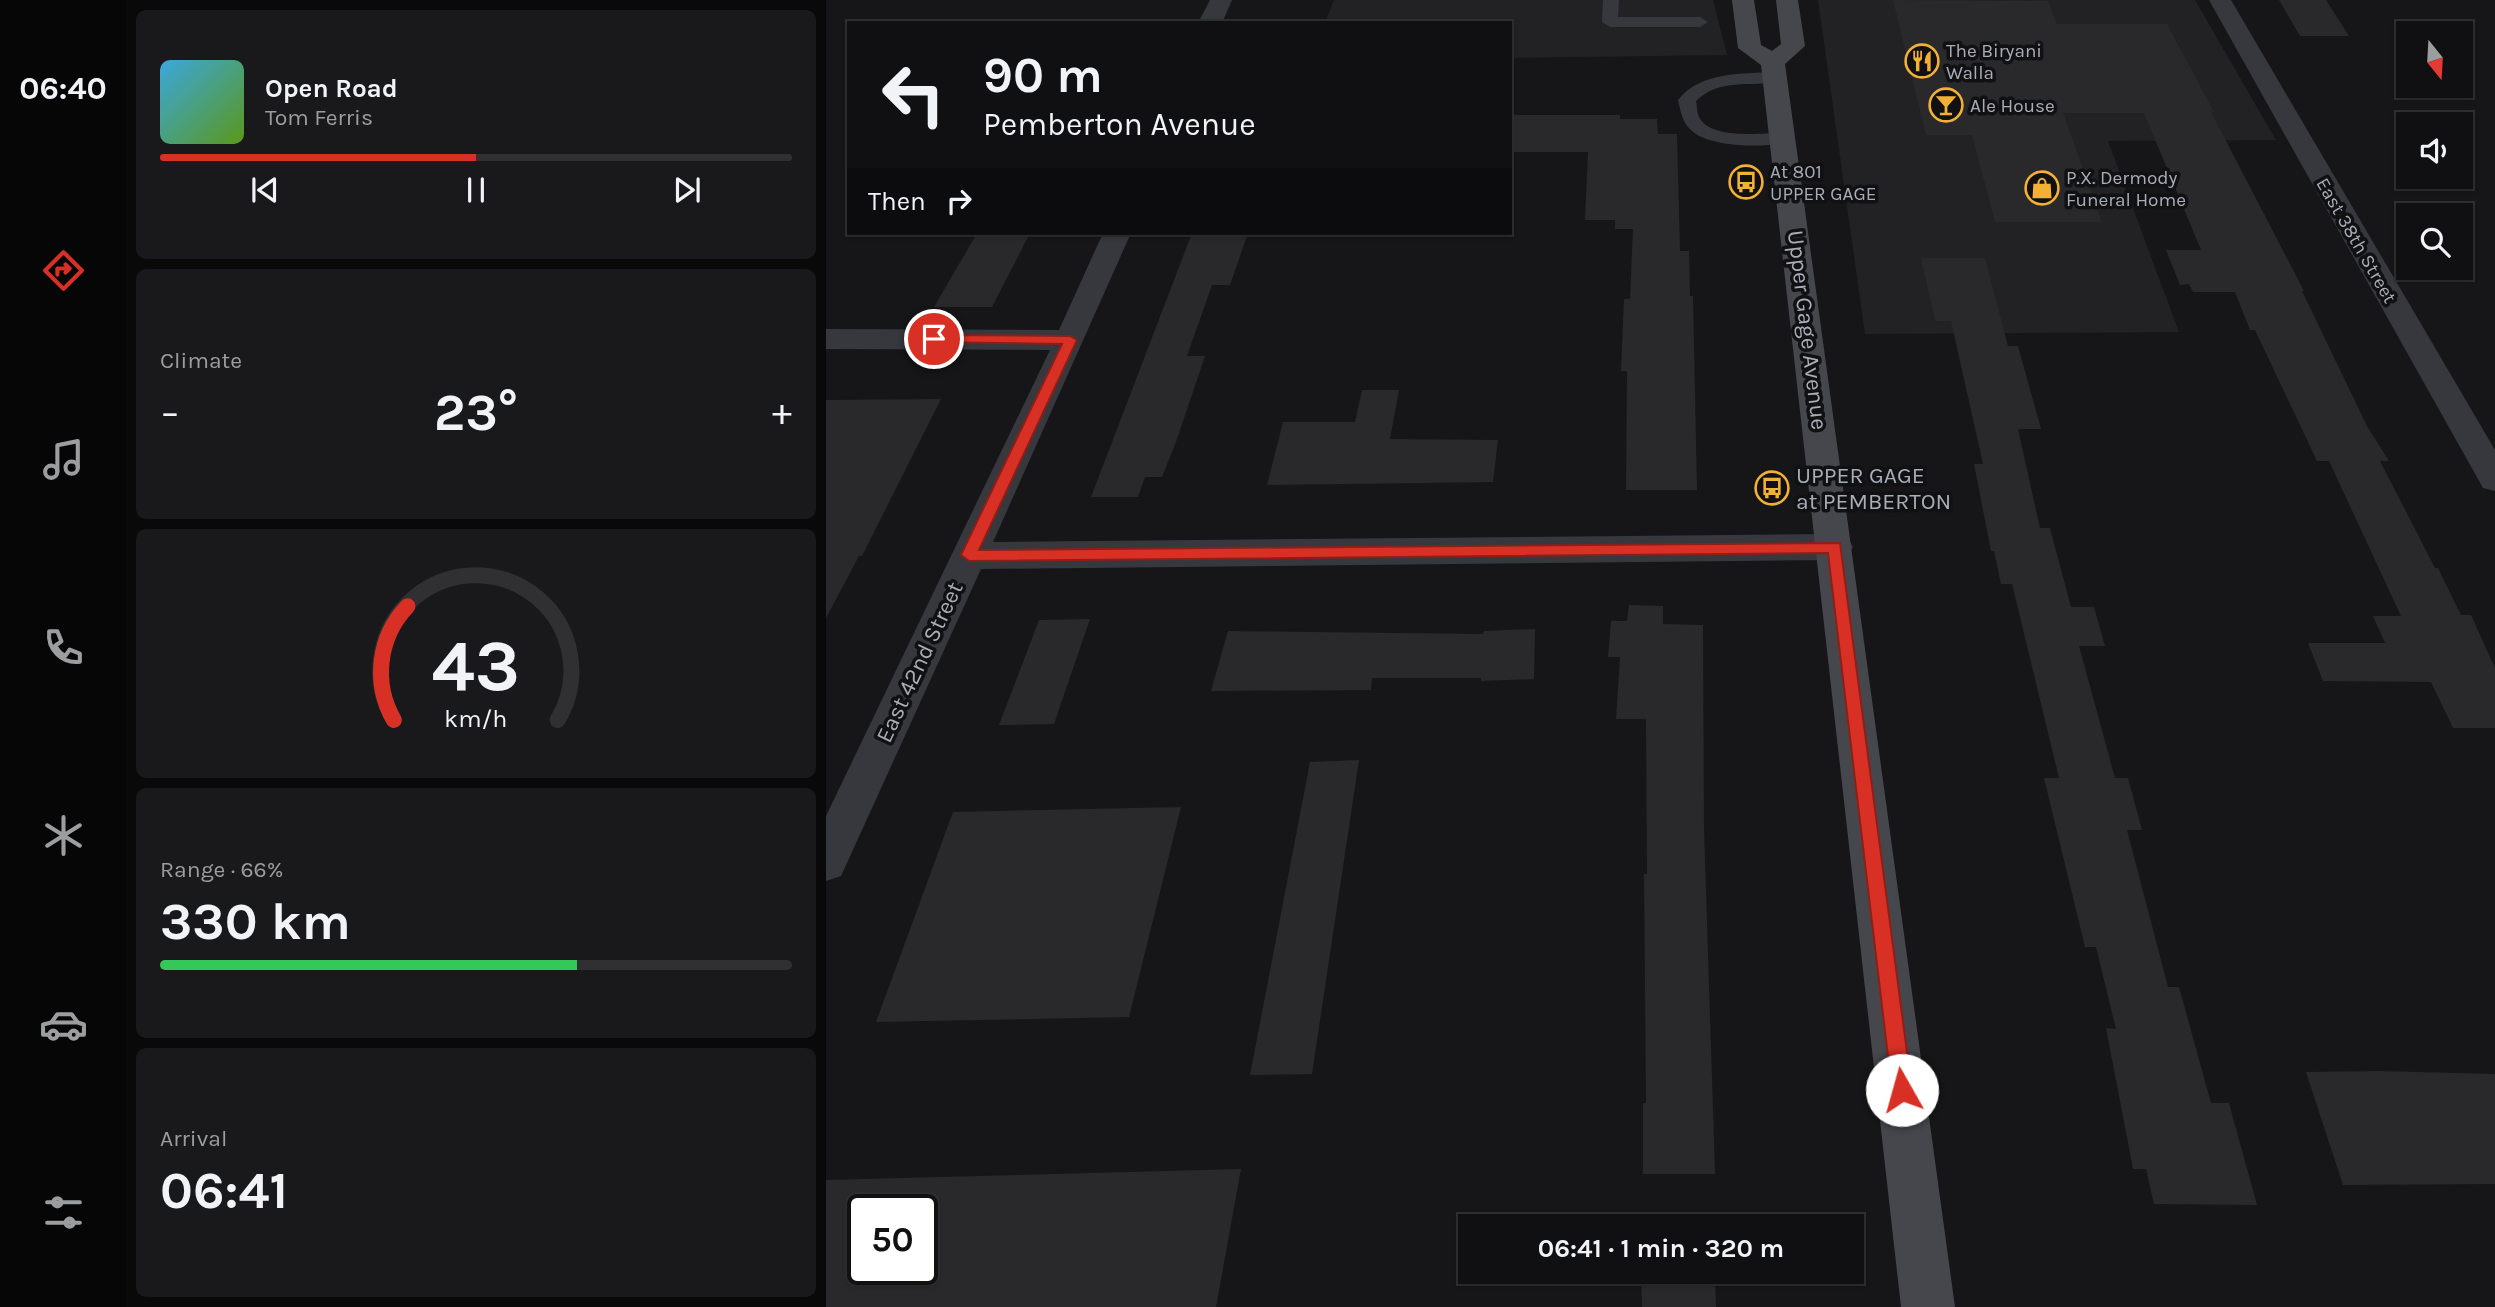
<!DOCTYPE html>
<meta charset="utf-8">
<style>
body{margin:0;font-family:Karla,sans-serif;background:#19191b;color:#f1f3f6;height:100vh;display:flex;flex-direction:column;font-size:26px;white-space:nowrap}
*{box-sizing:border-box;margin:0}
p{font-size:23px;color:#9c9d9f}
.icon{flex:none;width:38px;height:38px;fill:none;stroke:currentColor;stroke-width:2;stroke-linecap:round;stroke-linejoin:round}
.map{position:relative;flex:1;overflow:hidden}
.drawer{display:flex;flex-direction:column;gap:10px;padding:10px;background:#09090a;width:700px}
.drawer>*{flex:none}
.hud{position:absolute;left:21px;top:21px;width:665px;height:214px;border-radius:0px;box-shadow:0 2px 5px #0004,0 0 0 2px #303032;background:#101012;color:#f1f3f6;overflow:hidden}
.needle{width:46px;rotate:162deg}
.buttons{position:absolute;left:1570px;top:21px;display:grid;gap:14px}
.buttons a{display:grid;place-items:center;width:77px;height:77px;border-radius:0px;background:#101012;box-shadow:0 2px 5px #0004,0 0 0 2px #303032;font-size:35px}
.speed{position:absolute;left:21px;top:1194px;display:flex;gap:14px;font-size:35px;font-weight:700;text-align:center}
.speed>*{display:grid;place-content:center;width:91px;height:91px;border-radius:50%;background:#101012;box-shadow:0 2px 5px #0004,0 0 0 2px #303032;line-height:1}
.speed .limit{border:4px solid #111;border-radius:10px;background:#fff;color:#111}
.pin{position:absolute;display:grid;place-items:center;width:60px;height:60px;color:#fff;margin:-30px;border:4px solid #fff;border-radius:50%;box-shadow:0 2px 7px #0007}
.me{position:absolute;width:77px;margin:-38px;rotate:353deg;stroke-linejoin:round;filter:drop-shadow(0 0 5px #0008)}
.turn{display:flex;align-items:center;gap:24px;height:147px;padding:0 21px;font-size:32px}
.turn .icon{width:91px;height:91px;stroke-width:2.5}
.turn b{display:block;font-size:49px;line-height:60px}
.then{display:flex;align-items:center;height:66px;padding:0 21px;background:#0003;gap:14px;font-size:26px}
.big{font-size:52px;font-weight:700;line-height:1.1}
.drawer .card{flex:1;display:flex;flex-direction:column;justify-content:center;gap:10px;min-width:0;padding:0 24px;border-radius:10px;background:#19191b}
.drawer .dial{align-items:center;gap:0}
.dial svg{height:182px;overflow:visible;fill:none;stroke:#303032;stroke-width:7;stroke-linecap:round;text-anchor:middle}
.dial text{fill:#f1f3f6;stroke:none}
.song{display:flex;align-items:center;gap:21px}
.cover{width:84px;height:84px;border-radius:10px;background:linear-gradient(135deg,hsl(200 70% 55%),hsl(90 70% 35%))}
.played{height:7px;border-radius:4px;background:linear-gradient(90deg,#d93025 50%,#303032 50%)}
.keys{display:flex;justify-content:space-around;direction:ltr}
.heat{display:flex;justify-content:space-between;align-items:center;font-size:38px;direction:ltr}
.charge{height:10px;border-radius:5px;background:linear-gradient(90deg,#34c759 66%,#303032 0)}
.trip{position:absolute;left:632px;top:1214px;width:406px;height:70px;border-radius:0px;background:#101012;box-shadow:0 2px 5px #0004,0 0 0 2px #303032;font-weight:700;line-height:70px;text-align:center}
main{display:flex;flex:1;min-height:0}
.tabs{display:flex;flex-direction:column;width:126px;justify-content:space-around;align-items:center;background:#060607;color:#9c9d9f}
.tabs .icon{width:49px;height:49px}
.tabs .current{color:#d93025}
.tabs b{font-size:32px;color:#f1f3f6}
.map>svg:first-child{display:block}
.built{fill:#222225}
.building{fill:#29292c;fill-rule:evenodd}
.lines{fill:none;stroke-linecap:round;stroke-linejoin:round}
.service{fill:#37383d;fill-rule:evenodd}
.minor{fill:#37383d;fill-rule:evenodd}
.secondary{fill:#45474d;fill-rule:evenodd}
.route{fill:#d93025;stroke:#8d1f18;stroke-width:2}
.labels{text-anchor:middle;stroke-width:7;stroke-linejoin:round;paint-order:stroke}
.far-poi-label{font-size:19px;fill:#a8adb8;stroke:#111113;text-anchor:start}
.far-street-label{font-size:19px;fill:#a8adb8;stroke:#111113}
.street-label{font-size:23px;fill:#a8adb8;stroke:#111113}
.poi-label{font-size:23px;fill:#a8adb8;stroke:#111113;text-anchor:start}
</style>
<main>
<nav class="tabs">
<b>06:40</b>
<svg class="icon current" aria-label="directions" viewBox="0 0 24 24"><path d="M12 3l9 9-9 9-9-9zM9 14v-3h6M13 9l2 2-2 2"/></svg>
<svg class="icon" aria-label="music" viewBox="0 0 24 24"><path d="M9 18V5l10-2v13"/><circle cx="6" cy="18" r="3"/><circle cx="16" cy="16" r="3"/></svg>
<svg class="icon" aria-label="phone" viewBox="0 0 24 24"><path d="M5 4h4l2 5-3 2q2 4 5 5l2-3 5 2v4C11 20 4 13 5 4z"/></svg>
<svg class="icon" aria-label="climate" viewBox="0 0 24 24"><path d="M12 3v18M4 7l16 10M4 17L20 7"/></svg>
<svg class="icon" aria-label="car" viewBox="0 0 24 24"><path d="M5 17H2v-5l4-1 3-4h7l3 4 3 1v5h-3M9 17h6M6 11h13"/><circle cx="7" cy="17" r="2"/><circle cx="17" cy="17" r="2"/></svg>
<svg class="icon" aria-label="filters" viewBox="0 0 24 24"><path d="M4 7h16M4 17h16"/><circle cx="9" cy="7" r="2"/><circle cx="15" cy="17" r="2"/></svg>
</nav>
<section class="drawer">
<div class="card">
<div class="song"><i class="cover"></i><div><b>Open Road</b><p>Tom Ferris</p></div></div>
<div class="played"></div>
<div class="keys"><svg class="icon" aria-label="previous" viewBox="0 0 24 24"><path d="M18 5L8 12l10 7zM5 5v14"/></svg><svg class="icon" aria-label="pause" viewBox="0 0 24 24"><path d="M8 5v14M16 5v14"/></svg><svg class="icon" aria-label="next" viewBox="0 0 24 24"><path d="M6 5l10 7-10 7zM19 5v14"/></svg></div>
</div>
<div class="card"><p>Climate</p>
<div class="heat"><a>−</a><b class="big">23°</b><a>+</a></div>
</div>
<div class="card dial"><svg viewBox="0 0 100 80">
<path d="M14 69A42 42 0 1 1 86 69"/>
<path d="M14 69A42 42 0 0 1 20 19" stroke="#d93025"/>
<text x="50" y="56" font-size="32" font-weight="700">43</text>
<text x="50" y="72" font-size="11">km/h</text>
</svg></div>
<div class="card"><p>Range · 66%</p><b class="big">330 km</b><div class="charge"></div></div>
<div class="card"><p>Arrival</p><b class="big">06:41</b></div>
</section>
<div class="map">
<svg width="1669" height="1307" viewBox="0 0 1669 1307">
<rect width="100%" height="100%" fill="#161618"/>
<!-- built -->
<path class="built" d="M508 0H887L901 55 684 58V23H499Z
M992 0H1369L1450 140 1282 141 1353 332 1039 334Z"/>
<!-- building -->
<path class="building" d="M1067 0 1222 1 1231 24H1341L1388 112H1385L1478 291H1476L1541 426 1563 461H1554L1609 568H1612L1635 615H1645L1669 668V728H1627L1605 682 1497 681 1482 643H1559L1547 616H1575L1503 461H1491L1429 330H1424L1409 292H1367L1363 284 1354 285 1340 250H1375L1318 113H1237L1276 222H1169L1146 135H1100Z
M1453 0H1500L1523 36H1474Z
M684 115H794V119H831L832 134H851L854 251H863L864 296H867L871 490H800L801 371H795L798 299H804L807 229H789V220H759L762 152H684Z
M366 233H422L404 285H386L361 356H379L350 442 336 477H319L312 497H265Z
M150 235H203L166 307H108Z
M1095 258H1159L1182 346H1192L1215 429H1192L1214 528H1224L1245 607H1268L1279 646H1253L1289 778H1302L1316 830H1301L1342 987H1353L1385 1103H1403L1431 1205 1328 1204 1320 1169H1307L1280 1028 1290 1029 1270 947H1259L1218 778H1233L1186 584H1175L1168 551H1165L1148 464H1157L1125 321H1109Z
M536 390H573L564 439 672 440 667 482 441 485 457 422H529Z
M115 399 36 556H33L0 618V400Z
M803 605 837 606V624L877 625 878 828 889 1174H817V1103H820L818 874H821L820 719H790L794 657H782L785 621H801Z
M264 619 228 724 173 725 213 620Z
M709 629 708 679 655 681V678H546L545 690 385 691 402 631 657 634 658 631Z
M533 760 486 1074 424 1075 484 762Z
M355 807 303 1017 50 1022 127 812Z
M1553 1071 1669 1074V1184L1517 1185 1480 1072Z
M415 1169 390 1307H0V1180ZM37 1209H96V1269H37Z
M815 1272H889L890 1307H816Z"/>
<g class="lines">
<!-- service -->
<path class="service" d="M777 0H793L792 17H874L882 22 874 27H784L776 22Z
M949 72 957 77 955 81C925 88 894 77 870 101 871 106 871 113 873 117 884 140 936 133 957 133L963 134 966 138 963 142C940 148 883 148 865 130 856 122 855 112 852 100 875 71 916 74 949 72Z"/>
<!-- minor -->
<path class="minor" d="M384 0H406L396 23H372Z
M1383 0H1405L1669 450V491L1657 488 1652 479Z
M277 233H305L167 542 1009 534 1022 538 1027 547 1022 556 1009 560 155 569 15 876 0 881V816L224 350 0 349V329L233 330Z"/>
<!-- secondary -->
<path class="secondary" d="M906 0H928L935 45 946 51 955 44 950 0H972L979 46 959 64 1129 1307H1075L935 65 912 48Z"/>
</g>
<!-- route -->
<path class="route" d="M108 335 244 336 251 340 153 550 1014 543 1086 1090 1083 1097 1076 1100 1069 1097 1066 1090 1002 553 143 561 135 555 236 344 104 342V336Z"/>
<!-- icons -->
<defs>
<symbol id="restaurant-ring" viewBox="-11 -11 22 22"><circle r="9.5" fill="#111113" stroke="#f2b134" stroke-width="1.5"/><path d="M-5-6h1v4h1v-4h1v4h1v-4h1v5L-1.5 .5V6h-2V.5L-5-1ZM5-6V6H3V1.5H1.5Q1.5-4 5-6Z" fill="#f2b134"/></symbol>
<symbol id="bar-ring" viewBox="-11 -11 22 22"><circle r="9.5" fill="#111113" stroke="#f2b134" stroke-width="1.5"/><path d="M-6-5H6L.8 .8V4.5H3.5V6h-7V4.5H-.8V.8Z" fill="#f2b134"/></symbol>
<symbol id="bus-ring" viewBox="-11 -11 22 22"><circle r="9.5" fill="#111113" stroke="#f2b134" stroke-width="1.5"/><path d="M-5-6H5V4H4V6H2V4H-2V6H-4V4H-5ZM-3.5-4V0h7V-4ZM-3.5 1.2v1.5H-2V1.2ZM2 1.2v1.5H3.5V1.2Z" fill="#f2b134"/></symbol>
<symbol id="shop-ring" viewBox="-11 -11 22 22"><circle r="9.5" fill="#111113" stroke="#f2b134" stroke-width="1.5"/><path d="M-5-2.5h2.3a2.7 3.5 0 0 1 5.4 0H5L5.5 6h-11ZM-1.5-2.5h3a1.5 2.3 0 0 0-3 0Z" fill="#f2b134"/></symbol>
</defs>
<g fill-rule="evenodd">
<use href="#restaurant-ring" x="1077" y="42" width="38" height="38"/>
<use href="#bar-ring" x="1101" y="86" width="38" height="38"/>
<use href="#bus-ring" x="901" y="163" width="38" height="38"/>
<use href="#shop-ring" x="1197" y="169" width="38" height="38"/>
<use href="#bus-ring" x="927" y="469" width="38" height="38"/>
</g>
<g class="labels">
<!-- far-poi labels -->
<g class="far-poi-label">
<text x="1120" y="57">The Biryani<tspan x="1120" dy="22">Walla</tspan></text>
<text x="1144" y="112">Ale House</text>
<text x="944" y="178">At 801<tspan x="944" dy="22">UPPER GAGE</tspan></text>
<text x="1240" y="184">P.X. Dermody<tspan x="1240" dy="22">Funeral Home</tspan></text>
</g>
<!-- far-street labels -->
<g class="far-street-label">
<text transform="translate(1531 240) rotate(60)" y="7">East 38th Street</text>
</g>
<!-- street labels -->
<g class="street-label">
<text transform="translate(982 330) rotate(83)" y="8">Upper Gage Avenue</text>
<text transform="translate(93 662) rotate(-65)" y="8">East 42nd Street</text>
</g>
<!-- poi labels -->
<g class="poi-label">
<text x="970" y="483">UPPER GAGE<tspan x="970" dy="26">at PEMBERTON</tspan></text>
</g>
</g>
</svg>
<div class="buttons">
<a><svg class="needle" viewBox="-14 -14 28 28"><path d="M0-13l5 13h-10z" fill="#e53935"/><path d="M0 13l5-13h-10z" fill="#9c9d9f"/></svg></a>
<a><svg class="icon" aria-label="sound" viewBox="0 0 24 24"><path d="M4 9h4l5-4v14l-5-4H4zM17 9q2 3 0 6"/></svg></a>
<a><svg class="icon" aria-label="search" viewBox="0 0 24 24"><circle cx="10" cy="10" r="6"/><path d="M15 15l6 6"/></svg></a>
</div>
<div class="speed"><div class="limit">50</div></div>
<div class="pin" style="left:108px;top:339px;background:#d93025"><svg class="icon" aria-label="arrive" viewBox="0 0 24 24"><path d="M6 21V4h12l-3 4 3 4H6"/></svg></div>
<svg class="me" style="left:1076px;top:1090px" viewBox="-20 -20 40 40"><circle r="19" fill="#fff"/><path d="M0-13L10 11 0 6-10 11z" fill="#d93025"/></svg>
<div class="trip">06:41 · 1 min · 320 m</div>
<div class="hud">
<div class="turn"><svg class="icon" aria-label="left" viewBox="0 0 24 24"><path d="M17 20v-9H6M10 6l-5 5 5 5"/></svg><div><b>90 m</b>Pemberton Avenue</div></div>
<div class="then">Then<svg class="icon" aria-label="right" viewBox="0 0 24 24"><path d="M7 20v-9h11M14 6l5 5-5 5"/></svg></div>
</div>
</div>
</main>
